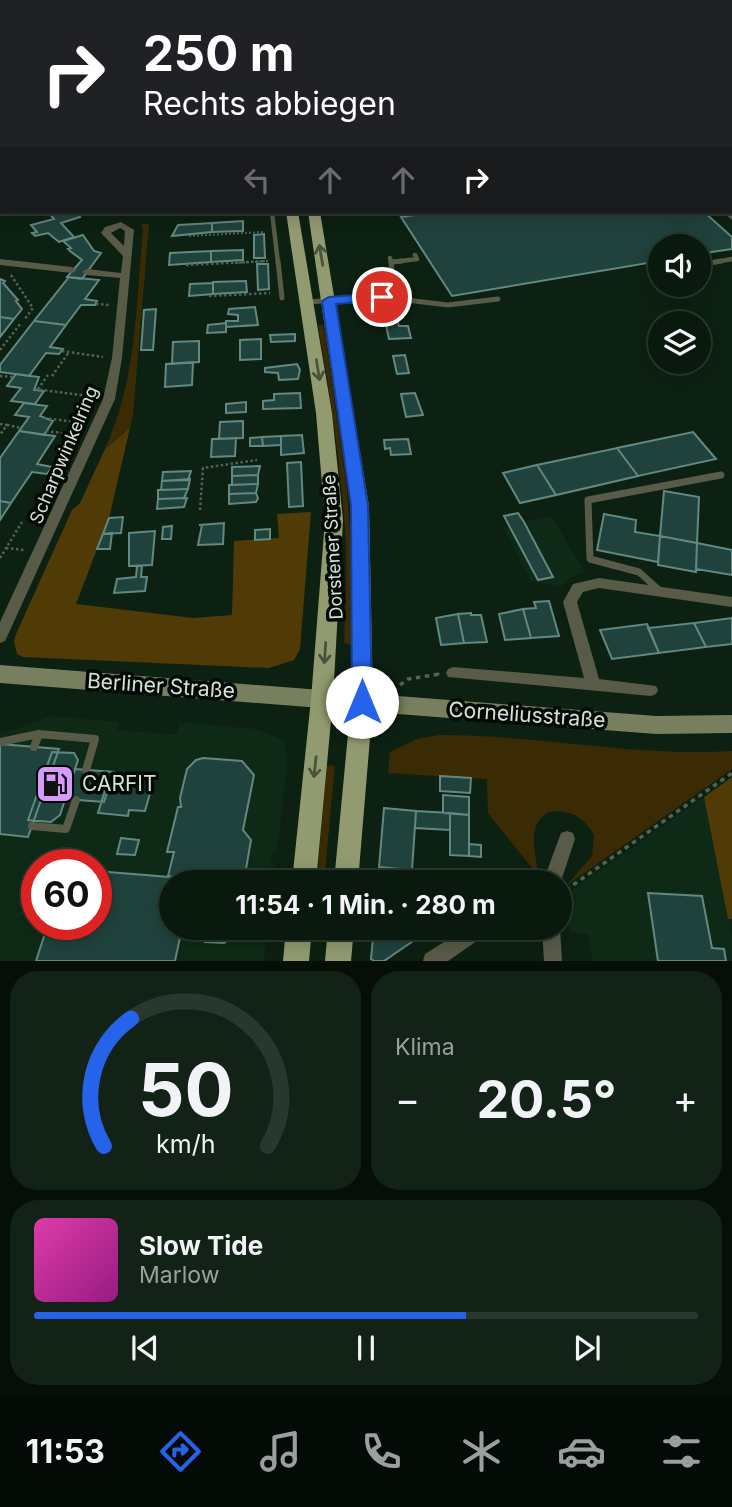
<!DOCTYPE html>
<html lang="de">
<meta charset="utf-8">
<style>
body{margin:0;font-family:Inter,sans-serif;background:#122216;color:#f1f3f6;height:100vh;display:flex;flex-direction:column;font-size:26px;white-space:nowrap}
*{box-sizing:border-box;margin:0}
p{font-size:23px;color:#99a09d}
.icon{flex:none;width:38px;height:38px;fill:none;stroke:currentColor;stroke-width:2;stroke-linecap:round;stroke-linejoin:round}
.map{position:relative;height:961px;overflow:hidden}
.panel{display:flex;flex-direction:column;gap:10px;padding:10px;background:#050e07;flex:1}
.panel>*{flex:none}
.banner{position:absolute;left:0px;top:0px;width:733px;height:214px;box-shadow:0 4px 18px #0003,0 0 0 2px #29382e;background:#202124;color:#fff;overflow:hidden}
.fabs{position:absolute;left:648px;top:234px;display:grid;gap:14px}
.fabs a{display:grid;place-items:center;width:63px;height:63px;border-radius:50%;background:#09190d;box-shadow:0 4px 18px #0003,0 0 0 2px #29382e;font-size:35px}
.speed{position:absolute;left:21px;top:849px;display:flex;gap:14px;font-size:35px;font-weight:700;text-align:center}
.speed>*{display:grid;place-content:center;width:91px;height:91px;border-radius:50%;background:#09190d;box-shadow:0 4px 18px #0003,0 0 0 2px #29382e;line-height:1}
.speed .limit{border:10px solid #d22;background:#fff;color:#111}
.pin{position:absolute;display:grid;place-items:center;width:60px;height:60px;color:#fff;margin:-30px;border:4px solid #fff;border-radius:50%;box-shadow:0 2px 7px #0007}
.me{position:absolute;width:77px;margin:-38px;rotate:0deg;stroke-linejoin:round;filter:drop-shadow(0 0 5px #0008)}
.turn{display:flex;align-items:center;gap:24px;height:147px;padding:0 28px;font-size:32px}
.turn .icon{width:91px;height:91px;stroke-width:2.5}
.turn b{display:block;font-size:49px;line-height:60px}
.lanes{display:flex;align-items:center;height:66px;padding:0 28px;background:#0003;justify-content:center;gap:35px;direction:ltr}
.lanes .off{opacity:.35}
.big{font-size:52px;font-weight:700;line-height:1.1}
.panel .tile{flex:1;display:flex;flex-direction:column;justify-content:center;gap:10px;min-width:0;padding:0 24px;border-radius:28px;background:#122216}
.panel .dial{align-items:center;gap:0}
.dial svg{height:182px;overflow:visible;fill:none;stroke:#29382e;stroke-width:7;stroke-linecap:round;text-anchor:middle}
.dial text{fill:#f1f3f6;stroke:none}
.song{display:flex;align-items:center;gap:21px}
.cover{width:84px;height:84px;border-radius:10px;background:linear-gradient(135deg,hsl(320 70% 55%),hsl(310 70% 35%))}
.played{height:7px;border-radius:4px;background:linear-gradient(90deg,#2563eb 65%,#29382e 65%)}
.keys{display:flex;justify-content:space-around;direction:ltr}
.heat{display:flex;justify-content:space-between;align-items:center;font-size:38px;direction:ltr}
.panel .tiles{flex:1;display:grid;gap:10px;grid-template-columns:1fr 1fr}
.tile:last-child{grid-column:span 2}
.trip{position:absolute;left:159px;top:870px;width:413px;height:70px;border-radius:35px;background:#09190d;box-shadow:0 4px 18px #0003,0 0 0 2px #29382e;font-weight:700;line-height:70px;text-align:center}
.menu{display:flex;height:112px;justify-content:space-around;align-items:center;background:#040a05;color:#99a09d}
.menu .icon{width:49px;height:49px}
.menu .current{color:#2563eb}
.menu b{font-size:32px;color:#f1f3f6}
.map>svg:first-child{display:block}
.built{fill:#0e2a16;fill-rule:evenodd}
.green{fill:#3b2b05}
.forest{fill:#503b06}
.building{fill:#20423d;stroke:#638781;stroke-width:2}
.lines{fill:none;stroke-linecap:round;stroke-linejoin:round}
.path-far2{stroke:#506354;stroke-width:2;stroke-dasharray:2 2;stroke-linecap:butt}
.path-far1{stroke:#506354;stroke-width:2.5;stroke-dasharray:2.5 2.5;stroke-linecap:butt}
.path{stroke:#506354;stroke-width:3.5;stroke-dasharray:4.5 4.5;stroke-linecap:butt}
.lane-far4{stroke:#575b47;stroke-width:3.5}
.lane-far3{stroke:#575b47;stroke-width:4.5}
.lane-far2{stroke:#575b47;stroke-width:5}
.lane-far1{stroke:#575b47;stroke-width:7}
.lane{stroke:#575b47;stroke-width:8}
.street{fill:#575b47;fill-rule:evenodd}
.secondary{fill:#787f5e;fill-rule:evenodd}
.primary{fill:#929b70;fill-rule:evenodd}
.highway{fill:#aab481;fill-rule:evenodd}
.rail{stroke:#b4c2b6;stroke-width:2.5;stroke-dasharray:7 7;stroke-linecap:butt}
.oneway{stroke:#4a523a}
.route{fill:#2563eb;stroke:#184099;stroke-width:2}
.labels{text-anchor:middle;stroke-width:7;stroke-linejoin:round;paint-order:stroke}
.street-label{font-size:18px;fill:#d5e2d7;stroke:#020804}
.near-street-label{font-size:21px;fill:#d5e2d7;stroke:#020804}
.near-poi-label{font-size:21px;fill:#d5e2d7;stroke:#020804;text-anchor:start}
</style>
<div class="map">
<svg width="732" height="961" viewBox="0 0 732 961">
<rect width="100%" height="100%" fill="#0c2111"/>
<!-- built -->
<path class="built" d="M518 513 524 522 551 516 585 572 568 579 561 587 530 580 503 527 509 526 504 516Z
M52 716 119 722 117 730 176 735 180 722 257 729 284 741 288 758 277 852H272L271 865H276L274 882H172V928H268L264 961H0V734ZM37 864H96V924H37Z
M704 797 732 937V961H592L589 934 570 932 567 898 570 891Z"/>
<!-- green -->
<path class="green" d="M141 224H149L133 415 130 428 105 449C137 379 136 305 143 229Z
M318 325H323L326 341 347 490 351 549V645L344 643C345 611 347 578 346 546 342 472 331 398 318 325Z
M439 735C537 735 635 757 732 751V769L566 886 592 856 594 835C585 817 567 807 547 813 524 827 538 860 539 882H517L532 868 488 813 487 779 388 773 390 752 417 739Z
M326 765 335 766 324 882H317Z"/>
<!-- forest -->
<path class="forest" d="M130 428 109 518 76 604 193 618 232 615 234 541 279 538 277 514 311 512 300 649 294 660 269 668 23 657 17 654 14 641 16 634 72 510 80 503 105 449Z
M732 777V919H728L704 797Z"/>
<!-- building -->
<path class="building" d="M55 212H75L80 217 61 223 74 237 59 242 48 233 35 236 32 233 37 232 31 225 54 219 49 213Z
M436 212H704L732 237V249L698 254V247H660V261L452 296 401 217Z
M243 221V231L212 232V223Z
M212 223V232L172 236 178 225Z
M264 234 265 258H254V235Z
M83 235 94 251 101 253 82 279 67 277 82 260 70 251 68 249 71 248 63 241Z
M243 250V260L211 262V251Z
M211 251V262L169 265 170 253Z
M257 264H268L269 289 258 290Z
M69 277 99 280 85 299 97 301 95 305H81L66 325 34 321Z
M0 279 5 281 3 283 18 300 16 301 22 309 14 319 0 317Z
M246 281 247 292 213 294V282Z
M213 283V294L189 296 190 284Z
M255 307 258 325 226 327V321H238V315L228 314 229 309Z
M156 309 153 350H141L144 310Z
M0 317 14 319 0 337Z
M397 320 399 326H408L411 338 389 339 385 321Z
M34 321 66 325 50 347 63 349 59 354 46 353 29 376 0 372V365Z
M226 323V332L207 333 208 325Z
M295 334V341L271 342 270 335Z
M261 339V359L240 360V340Z
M199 341V362L172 364 173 342Z
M405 355 409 373 397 374 393 356Z
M193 362 192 385 165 387 166 364Z
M297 364 300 370 298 379 279 380 278 373 265 372V368Z
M16 374 39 377 34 390 44 391 35 404 11 401 21 388 7 386Z
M300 393 301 408 263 409V401L274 400V394Z
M415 393 423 415 406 417 401 394Z
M246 402V412L226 413V404Z
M24 403 47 406 40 416 53 421 44 435 19 431 29 417 15 415Z
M243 421V438L219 439 220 422Z
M19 431 55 436 37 464 52 467 47 474 32 472 11 503 0 501V458Z
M693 432 716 459 638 476 617 448Z
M302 435 304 453 281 455V436Z
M281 436V445L263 446 262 437Z
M262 437 263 446H250V438Z
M236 438 235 456 211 457 212 439Z
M408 439 411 454 391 455 390 448 385 449 384 440Z
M617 448 638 476 556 495 537 465Z
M301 462 303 506 289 507 287 463Z
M537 465 556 495 520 503 503 473Z
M260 466 258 475 232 476V467Z
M191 471 188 480 162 481 163 472Z
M258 475V484L232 485V476Z
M190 479 188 489 161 490 162 481Z
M258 484 256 493 229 494V485Z
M188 489 184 498 158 499V490Z
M664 491 699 497 697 543 660 536Z
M256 493 258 498 256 502 229 504V494Z
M187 498 184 507 157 509 158 499Z
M0 501 11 503 0 520Z
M518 513 524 522 553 577 538 580 504 516Z
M604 514 636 520 635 532 660 536 658 562 597 550Z
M123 517 121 533 103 534 109 518Z
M224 523 223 544 198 545 202 525H199Z
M172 526 171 539H162L163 527Z
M270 529V539L255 540V530Z
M155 531 152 565 129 566V533Z
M112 533 110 549H97L103 534Z
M660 536 697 543 696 572 658 565Z
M697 543 732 550V575L696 569Z
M137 566H142L141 577H147L145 591 114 593 117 579 136 577Z
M549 601 559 636 531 638 523 609 536 608 534 602Z
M523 609 531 638 505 640 499 614Z
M471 613V615H481L487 642 464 643 458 614Z
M458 614 464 643 441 645 436 618Z
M732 618V644L706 647 694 623Z
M694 623 706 647 659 653 648 628Z
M647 624 659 653 612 659 600 630Z
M0 744 59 749 28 837 0 834Z
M52 752 74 753 78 760 60 815 51 822 28 820Z
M203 758 242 761 254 775 243 830 251 840 245 875 239 879 241 882 168 876 174 852H167L178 807H181L180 798 187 769 196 760Z
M75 769 114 772 104 802 65 799Z
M440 776 471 778 470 793 440 791Z
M138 777 154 779 145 811 129 810 128 816 98 813 109 778 137 780Z
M443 795 469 797V815L443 813Z
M384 808 416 811 412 870 379 867Z
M416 811 450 813V830L415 828Z
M450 813 469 815V856L450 855Z
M121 838 139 840 135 855 117 854Z
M469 844 481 845V857L469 856Z
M379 867 412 870V882L378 879Z
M96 871 193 879 192 882H172V928H182L175 961H36L48 924H96Z
M648 893 702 896 712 948 724 949 726 961H658Z
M182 928H236L234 935 224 943 205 942 199 933 181 932Z
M374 928H432L384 961H374L371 959Z"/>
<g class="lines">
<!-- path-far2 -->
<path class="path-far2" d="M149 0 155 2
M485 0 489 2
M37 2 40 1
M189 236 263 232
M235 263 268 261"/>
<!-- path-far1 -->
<path class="path-far1" d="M186 265 268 261
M11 275 33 308 24 320
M209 296 270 293
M96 304 110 305
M0 350 21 323
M62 351 103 357
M0 376 14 377
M52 376 69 352
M35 389 96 397
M38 389 48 375
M44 418 82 423
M0 424 7 425 0 435
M7 425 21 428
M46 431 77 435
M50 470 60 472
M200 510 203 468 257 460
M6 548 24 550
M0 558 22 522
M437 674H440"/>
<!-- path -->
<path class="path" d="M400 685 408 679 440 674
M566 890 732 773"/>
<!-- lane-far4 -->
<path class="lane-far4" d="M504 0 509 2
M563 0 570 2
M621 0 626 2
M697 2 702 0"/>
<!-- lane-far3 -->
<path class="lane-far3" d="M272 212 278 263
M726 212 732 217
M390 258 391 263
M393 262 417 259 415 255
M711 263 732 259"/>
<!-- lane-far2 -->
<path class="lane-far2" d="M278 261 282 298
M391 261 393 289 381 297 448 305 498 299
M393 262 402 261
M698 265 721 261
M307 302 381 297"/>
<!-- lane-far1 -->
<path class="lane-far1" d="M660 591 639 572 590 559 588 500 721 475"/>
<!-- lane -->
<path class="lane" d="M0 742 39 734 95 739 86 770
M34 747 39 734
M32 826 66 829 76 800"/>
<!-- street -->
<path class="street" d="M0 36H2V42L0 41Z
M2 47V52H0V48Z
M121 222 134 230 122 358 115 399 7 637 5 641 0 643V622L103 399 112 358 120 278 87 275 82 272 87 269 121 273 123 256 101 233 105 227ZM120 228 125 231 124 246 111 233Z
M0 259 72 267 77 270 72 273 0 265Z
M599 578 732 597V607L599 588 583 592 577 602 599 679 656 686 658 690 656 694 651 696 448 677 446 673 448 669 453 667 584 678 563 602 573 584Z
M567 831 573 833 575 839 560 884V882H543L561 833Z
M466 928H490L487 934 448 961H423L425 954Z
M542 928H560L562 961H544Z"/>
<!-- secondary -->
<path class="secondary" d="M0 665 656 716 732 715V733L656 734 0 683Z"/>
<!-- primary -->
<path class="primary" d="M278 0H286L287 2H279Z
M286 212H298L332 413 343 520 333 699 316 882H292L311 699 325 520 316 413Z
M308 212H320L369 506 373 702 358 882H334L351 702V506Z
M286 928H312L309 961H283Z
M328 928H354L351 961H325Z"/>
<!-- highway -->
<path class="highway" d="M336 0H348L349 2H337Z
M365 0H378L379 2H366Z"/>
<!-- rail -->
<path class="rail" d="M449 0 455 2"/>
</g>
<!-- one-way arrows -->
<defs><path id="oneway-shaft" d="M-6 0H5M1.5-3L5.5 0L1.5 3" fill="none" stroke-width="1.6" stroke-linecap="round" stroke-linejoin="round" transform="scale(1.75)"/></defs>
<g class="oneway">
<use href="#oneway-shaft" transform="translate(321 255) rotate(-100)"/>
<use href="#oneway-shaft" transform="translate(318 370) rotate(81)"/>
<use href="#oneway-shaft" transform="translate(325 653) rotate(94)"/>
<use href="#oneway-shaft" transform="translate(315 767) rotate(96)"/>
</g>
<!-- route -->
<path class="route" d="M382 293 386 294V300L336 304 368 506 372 702 369 708H355L352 702 351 506 322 301 329 297Z"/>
<!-- icons -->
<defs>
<symbol id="fuel-square" viewBox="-11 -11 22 22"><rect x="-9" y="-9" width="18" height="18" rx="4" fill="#d69bfa" stroke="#020804"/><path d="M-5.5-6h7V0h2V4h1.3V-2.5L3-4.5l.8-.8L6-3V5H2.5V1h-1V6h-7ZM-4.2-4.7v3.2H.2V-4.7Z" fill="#111"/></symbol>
</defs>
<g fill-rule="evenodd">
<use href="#fuel-square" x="33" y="762" width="44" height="44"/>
</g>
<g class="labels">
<!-- street labels -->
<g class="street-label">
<text transform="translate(64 455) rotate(-67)" y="6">Scharpwinkelring</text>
<text transform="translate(333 547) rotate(-93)" y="6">Dorstener Straße</text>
</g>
<!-- near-street labels -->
<g class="near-street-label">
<text transform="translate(161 686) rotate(4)" y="7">Berliner Straße</text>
<text transform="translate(527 715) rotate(4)" y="7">Corneliusstraße</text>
</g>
<!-- near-poi labels -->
<g class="near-poi-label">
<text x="82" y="791">CARFIT</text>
</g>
</g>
</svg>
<div class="fabs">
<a><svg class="icon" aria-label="sound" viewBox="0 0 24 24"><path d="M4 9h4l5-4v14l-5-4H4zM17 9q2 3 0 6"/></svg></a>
<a><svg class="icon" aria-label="layers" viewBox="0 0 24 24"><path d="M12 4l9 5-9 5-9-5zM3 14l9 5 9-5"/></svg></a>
</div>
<div class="speed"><div class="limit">60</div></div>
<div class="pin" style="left:382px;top:297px;background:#d93025"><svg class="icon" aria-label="arrive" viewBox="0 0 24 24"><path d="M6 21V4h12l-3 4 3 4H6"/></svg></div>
<svg class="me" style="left:362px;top:702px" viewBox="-20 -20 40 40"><circle r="19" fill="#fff"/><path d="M0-13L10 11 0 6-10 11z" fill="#2563eb"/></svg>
<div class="trip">11:54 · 1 Min. · 280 m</div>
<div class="banner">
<div class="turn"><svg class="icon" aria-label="right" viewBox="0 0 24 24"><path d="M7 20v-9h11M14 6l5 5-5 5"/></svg><div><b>250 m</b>Rechts abbiegen</div></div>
<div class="lanes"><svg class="icon off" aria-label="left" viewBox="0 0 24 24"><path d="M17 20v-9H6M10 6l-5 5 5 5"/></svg><svg class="icon off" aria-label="ahead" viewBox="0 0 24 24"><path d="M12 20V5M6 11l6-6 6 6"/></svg><svg class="icon off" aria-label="ahead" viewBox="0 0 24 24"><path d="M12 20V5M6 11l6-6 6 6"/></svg><svg class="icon" aria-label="right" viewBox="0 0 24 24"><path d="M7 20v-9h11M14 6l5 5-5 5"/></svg></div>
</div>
</div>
<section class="panel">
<div class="tiles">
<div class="tile dial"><svg viewBox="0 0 100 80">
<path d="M14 69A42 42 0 1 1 86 69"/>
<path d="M14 69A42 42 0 0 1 26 13" stroke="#2563eb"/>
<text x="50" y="56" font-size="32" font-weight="700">50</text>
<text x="50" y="72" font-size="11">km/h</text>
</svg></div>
<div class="tile"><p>Klima</p>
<div class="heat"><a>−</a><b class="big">20.5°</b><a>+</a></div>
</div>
<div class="tile">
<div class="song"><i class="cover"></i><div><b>Slow Tide</b><p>Marlow</p></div></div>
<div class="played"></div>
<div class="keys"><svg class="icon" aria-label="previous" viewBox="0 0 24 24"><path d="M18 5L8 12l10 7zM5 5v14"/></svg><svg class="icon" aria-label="pause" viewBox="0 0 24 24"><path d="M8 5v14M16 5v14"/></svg><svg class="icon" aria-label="next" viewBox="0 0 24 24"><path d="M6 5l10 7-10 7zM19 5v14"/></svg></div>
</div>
</div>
</section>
<nav class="menu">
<b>11:53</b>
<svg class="icon current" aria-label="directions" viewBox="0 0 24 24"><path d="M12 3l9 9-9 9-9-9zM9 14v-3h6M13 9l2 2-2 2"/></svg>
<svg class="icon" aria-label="music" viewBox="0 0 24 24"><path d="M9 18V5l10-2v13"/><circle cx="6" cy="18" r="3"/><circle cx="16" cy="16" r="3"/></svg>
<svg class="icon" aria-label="phone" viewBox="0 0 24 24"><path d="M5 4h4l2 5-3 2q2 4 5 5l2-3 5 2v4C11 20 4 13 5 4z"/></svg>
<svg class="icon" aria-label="climate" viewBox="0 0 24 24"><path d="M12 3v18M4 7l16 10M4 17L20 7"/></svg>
<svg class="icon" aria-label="car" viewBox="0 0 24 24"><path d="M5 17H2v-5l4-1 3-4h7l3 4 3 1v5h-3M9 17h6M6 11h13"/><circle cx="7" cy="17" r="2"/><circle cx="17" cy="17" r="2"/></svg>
<svg class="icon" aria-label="filters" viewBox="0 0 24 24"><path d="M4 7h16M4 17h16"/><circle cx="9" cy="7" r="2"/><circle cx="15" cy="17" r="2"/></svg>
</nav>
